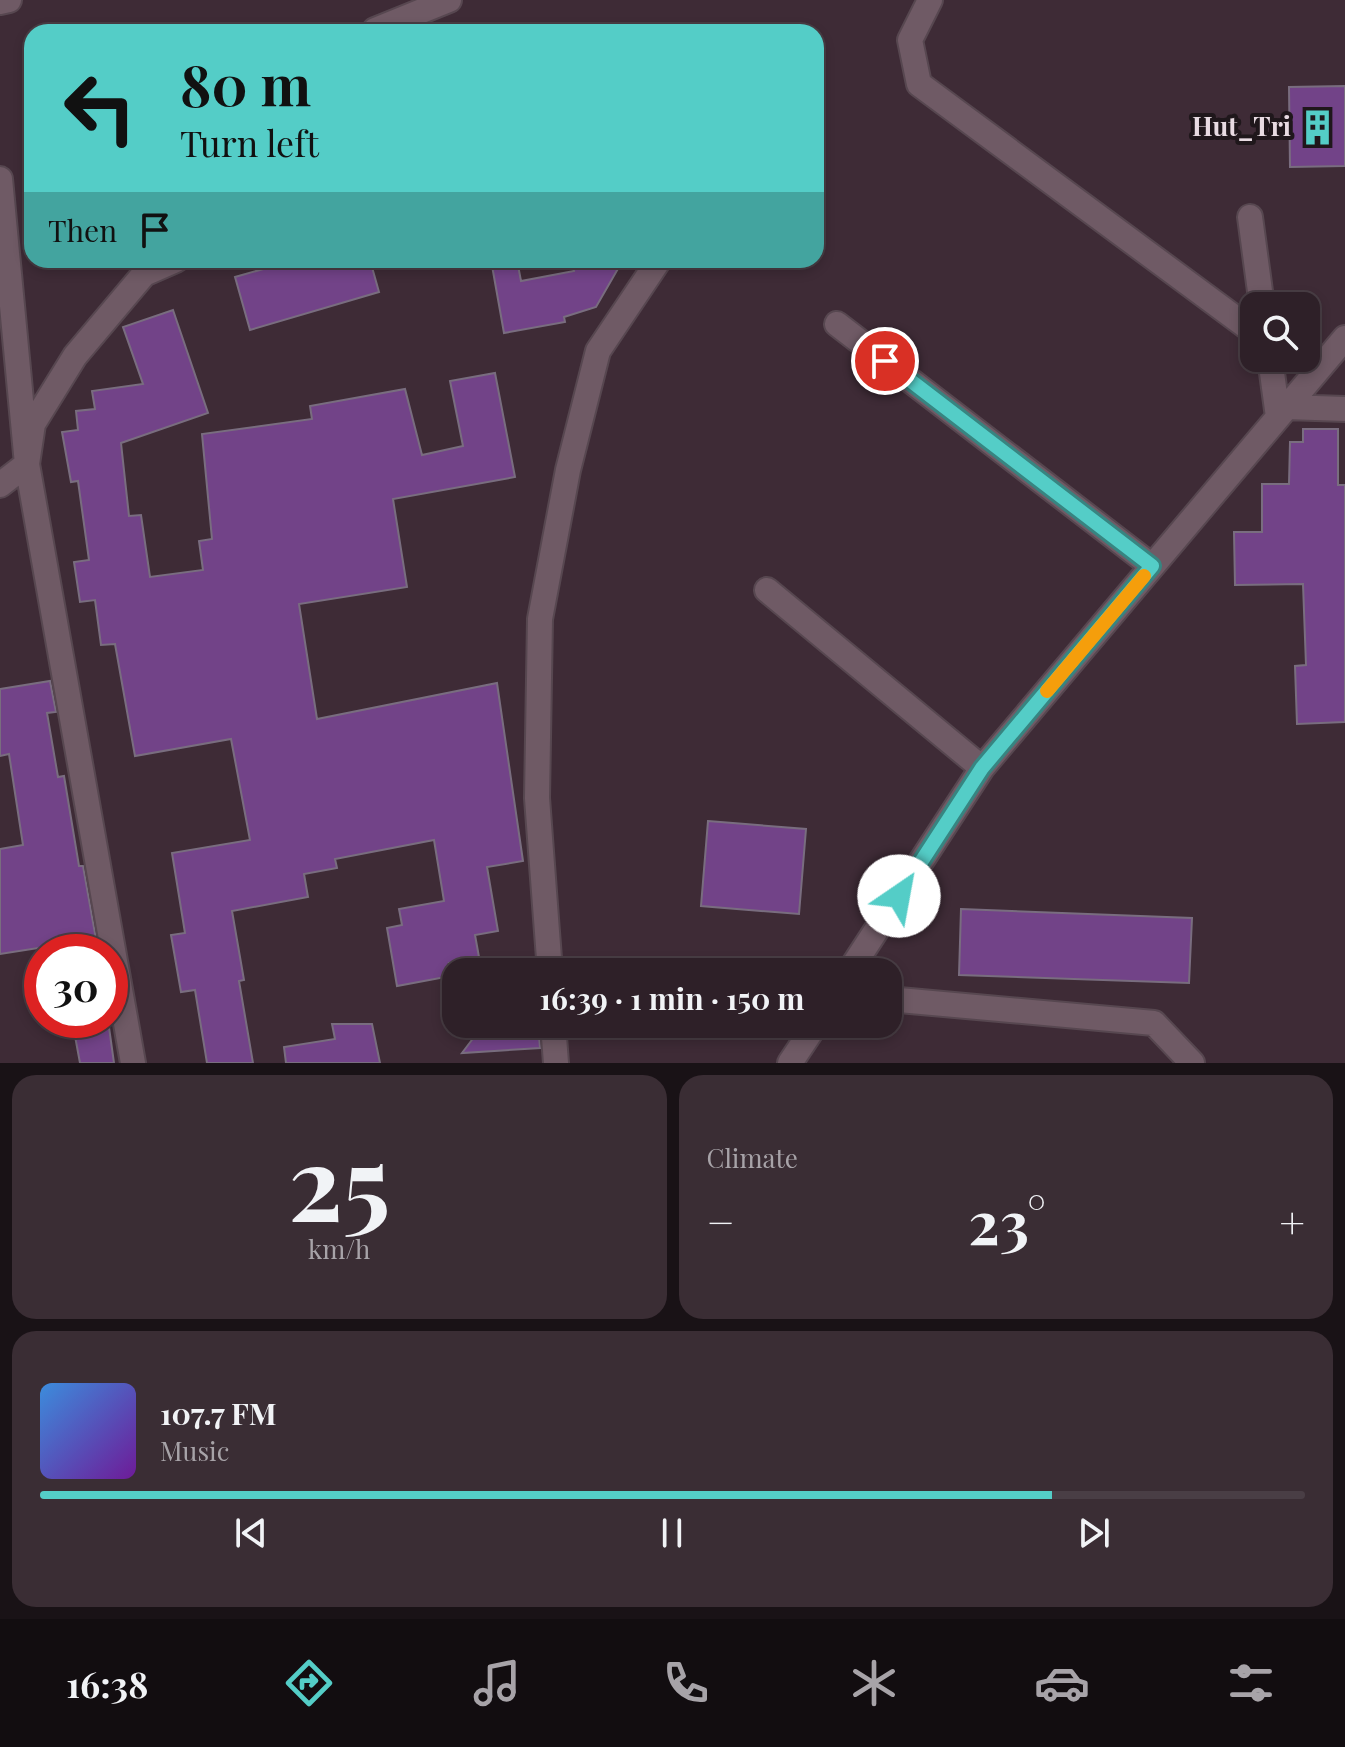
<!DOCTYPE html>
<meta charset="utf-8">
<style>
body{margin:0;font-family:"Playfair Display",serif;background:#3a2d34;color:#f1f3f6;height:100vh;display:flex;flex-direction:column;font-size:30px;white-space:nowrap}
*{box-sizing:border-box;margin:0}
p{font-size:26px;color:#a7a3a8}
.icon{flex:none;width:44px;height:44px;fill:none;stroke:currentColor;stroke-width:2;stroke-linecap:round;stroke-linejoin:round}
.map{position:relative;height:1063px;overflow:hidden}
.side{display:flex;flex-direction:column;gap:12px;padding:12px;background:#191216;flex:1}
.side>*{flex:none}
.guide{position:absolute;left:24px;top:24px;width:800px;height:244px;border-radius:24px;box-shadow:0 4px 12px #0003,0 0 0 2px #493e45;background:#54cdc7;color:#111;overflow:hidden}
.buttons{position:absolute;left:1240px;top:292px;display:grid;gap:16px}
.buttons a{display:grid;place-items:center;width:80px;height:80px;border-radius:16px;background:#2e2028;box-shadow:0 4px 12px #0003,0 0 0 2px #493e45;font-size:40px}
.speed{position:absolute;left:24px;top:934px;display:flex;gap:16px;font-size:40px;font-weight:700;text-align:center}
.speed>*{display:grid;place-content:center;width:104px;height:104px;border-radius:50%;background:#2e2028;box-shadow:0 4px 12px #0003,0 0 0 2px #493e45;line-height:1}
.speed .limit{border:12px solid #d22;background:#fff;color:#111}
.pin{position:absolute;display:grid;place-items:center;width:68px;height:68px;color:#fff;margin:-34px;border:4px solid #fff;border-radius:50%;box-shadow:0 2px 8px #0007}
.me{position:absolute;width:88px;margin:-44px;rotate:33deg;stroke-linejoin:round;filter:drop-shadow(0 0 6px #0008)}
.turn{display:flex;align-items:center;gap:28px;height:168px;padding:0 24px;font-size:36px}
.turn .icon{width:104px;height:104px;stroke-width:2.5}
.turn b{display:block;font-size:56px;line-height:68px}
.then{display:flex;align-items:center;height:76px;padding:0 24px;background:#0003;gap:16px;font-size:30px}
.big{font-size:60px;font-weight:700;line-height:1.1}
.side .tile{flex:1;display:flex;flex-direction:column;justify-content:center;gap:12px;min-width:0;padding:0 28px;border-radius:24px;background:#3a2d34}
.side .dial{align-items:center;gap:0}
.dial b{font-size:104px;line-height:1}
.song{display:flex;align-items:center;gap:24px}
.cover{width:96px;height:96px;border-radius:12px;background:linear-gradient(135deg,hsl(210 70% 55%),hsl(280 70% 35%))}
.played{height:8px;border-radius:4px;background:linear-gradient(90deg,#54cdc7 80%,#493e45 80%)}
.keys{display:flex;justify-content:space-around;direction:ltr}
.heat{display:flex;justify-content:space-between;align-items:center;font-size:44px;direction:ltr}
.side .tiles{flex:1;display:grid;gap:12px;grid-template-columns:1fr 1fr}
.tile:last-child{grid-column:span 2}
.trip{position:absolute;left:442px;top:958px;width:460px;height:80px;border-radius:24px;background:#2e2028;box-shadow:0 4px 12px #0003,0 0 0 2px #493e45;font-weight:700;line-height:80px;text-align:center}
.dock{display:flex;height:128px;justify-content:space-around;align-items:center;background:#120d10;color:#a7a3a8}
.dock .icon{width:56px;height:56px}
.dock .active{color:#54cdc7}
.dock b{font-size:36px;color:#f1f3f6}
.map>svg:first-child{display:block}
.building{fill:#724388;stroke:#796d7f;stroke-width:2}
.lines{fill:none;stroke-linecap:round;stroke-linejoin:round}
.minor-casing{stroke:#574750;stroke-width:28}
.minor{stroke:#6f5a65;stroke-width:24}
.route-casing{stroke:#378581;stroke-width:20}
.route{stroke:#54cdc7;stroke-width:14}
.slow{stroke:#f59e0b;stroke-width:14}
.labels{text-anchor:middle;stroke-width:8;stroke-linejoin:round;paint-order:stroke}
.poi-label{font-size:26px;font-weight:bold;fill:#e8dbe2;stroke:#1f171b;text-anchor:end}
</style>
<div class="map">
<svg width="1345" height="1063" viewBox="0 0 1345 1063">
<rect width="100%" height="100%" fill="#3e2b36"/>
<!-- building -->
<path class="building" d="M1345 86V166L1290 167 1289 87Z
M295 260H370L379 292 250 330 235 277Z
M491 260H517L521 281 574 271 571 260H623L596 307 564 317 565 322 504 333Z
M173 310 208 413 121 443 129 516 141 515 150 577 203 570 199 541 212 539 202 434 312 419 310 406 405 389 422 455 463 446 450 381 495 373 515 477 393 499 407 587 299 604 317 719 497 683 523 861 487 867 498 931 475 935 479 957 449 963 451 976 397 986 387 928 402 925 399 909 444 901 434 840 335 859 337 868 304 874 308 897 232 911 244 980 239 981 253 1063H207L195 990 181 992 171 935 185 933 172 853 250 840 231 739 135 756 115 644 101 645 95 600 80 602 74 562 89 560 78 481 71 482 62 432 78 430 76 411 95 409 92 391 143 384 123 327Z
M1303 429H1338V485H1345V722L1297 724 1295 666 1306 665 1303 584 1235 585 1234 532H1262V484H1289L1290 442H1303Z
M50 681 56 712 47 713 58 777 64 776 79 866H83L96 939 0 954V849L23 845 9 754 0 756V689Z
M708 821 806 829 799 914 701 906Z
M961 909 1192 918 1189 983 959 975Z
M72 1020H108L114 1063H80Z
M332 1024H372L380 1063H286L284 1047 335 1039Z
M484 1024H538L540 1048 462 1053Z"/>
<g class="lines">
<defs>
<path id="minor" d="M930 0 910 40 919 84 1254 332
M0 2 9 0
M375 30 449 0
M0 179 27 464 133 1063
M1250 217 1262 306
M837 324 1152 566
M1270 358 1278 417
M1286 407 1345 409
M0 485 27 464 33 424 75 356 144 274 176 260
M767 590 982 768
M550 972 537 798 540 619 568 470 598 351 659 260
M849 972 982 768 1345 338
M888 999 1154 1023 1192 1063
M553 1024 556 1063
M790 1063 816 1024"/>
</defs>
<!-- minor casing -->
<use href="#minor" class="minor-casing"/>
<!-- minor -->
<use href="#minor" class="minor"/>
</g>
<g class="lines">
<defs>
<path id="route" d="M885 361 1152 566 982 768 899 896"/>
</defs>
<!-- route casing -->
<use href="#route" class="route-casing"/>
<!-- route -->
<use href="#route" class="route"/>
<!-- slow -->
<path class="slow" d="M1047 691 1144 576"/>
</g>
<!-- icons -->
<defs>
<symbol id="building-bare" viewBox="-9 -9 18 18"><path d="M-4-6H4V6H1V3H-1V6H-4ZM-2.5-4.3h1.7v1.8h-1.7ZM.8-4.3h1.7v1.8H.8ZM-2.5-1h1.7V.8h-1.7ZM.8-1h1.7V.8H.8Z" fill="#54cdc7" stroke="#1f171b" stroke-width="2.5" paint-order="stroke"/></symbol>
</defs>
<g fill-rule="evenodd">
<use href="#building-bare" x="1292" y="102" width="51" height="51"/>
</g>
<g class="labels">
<!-- poi labels -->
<g class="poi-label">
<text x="1291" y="136">Hut_Tri</text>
</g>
</g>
</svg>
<div class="buttons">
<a><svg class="icon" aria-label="search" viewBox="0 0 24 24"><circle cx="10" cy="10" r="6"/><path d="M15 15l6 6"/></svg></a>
</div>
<div class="speed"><div class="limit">30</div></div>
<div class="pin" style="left:885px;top:361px;background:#d93025"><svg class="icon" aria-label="arrive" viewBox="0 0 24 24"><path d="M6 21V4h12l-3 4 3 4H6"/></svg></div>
<svg class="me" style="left:899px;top:896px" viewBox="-20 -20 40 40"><circle r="19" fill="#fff"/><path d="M0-13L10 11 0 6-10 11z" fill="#54cdc7"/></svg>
<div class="trip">16:39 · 1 min · 150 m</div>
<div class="guide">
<div class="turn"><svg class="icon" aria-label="left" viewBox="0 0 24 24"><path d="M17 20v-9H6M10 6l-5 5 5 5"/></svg><div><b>80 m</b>Turn left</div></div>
<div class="then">Then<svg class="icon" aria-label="arrive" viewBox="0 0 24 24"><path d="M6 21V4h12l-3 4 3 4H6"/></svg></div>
</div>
</div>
<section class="side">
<div class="tiles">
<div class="tile dial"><b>25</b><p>km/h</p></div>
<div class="tile"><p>Climate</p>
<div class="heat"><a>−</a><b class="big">23°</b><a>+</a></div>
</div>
<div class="tile">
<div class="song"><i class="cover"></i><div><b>107.7 FM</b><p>Music</p></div></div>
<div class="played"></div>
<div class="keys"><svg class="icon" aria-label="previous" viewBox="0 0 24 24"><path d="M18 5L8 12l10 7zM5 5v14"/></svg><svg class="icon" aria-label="pause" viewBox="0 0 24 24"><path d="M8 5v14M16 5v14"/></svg><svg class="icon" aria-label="next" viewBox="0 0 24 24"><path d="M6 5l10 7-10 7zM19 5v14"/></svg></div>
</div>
</div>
</section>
<nav class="dock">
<b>16:38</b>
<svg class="icon active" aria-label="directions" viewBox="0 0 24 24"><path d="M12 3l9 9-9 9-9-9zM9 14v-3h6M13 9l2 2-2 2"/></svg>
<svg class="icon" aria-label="music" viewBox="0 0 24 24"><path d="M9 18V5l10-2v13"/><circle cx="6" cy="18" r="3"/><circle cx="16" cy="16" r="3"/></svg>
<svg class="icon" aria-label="phone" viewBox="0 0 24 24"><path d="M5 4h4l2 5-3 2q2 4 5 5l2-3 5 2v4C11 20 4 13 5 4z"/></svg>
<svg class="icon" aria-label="climate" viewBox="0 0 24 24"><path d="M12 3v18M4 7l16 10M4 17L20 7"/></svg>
<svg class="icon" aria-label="car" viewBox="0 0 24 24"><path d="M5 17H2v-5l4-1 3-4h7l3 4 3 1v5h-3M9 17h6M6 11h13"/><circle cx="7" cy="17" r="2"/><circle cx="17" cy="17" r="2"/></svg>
<svg class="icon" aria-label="filters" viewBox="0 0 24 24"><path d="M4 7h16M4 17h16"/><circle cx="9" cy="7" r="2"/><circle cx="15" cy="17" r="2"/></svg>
</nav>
